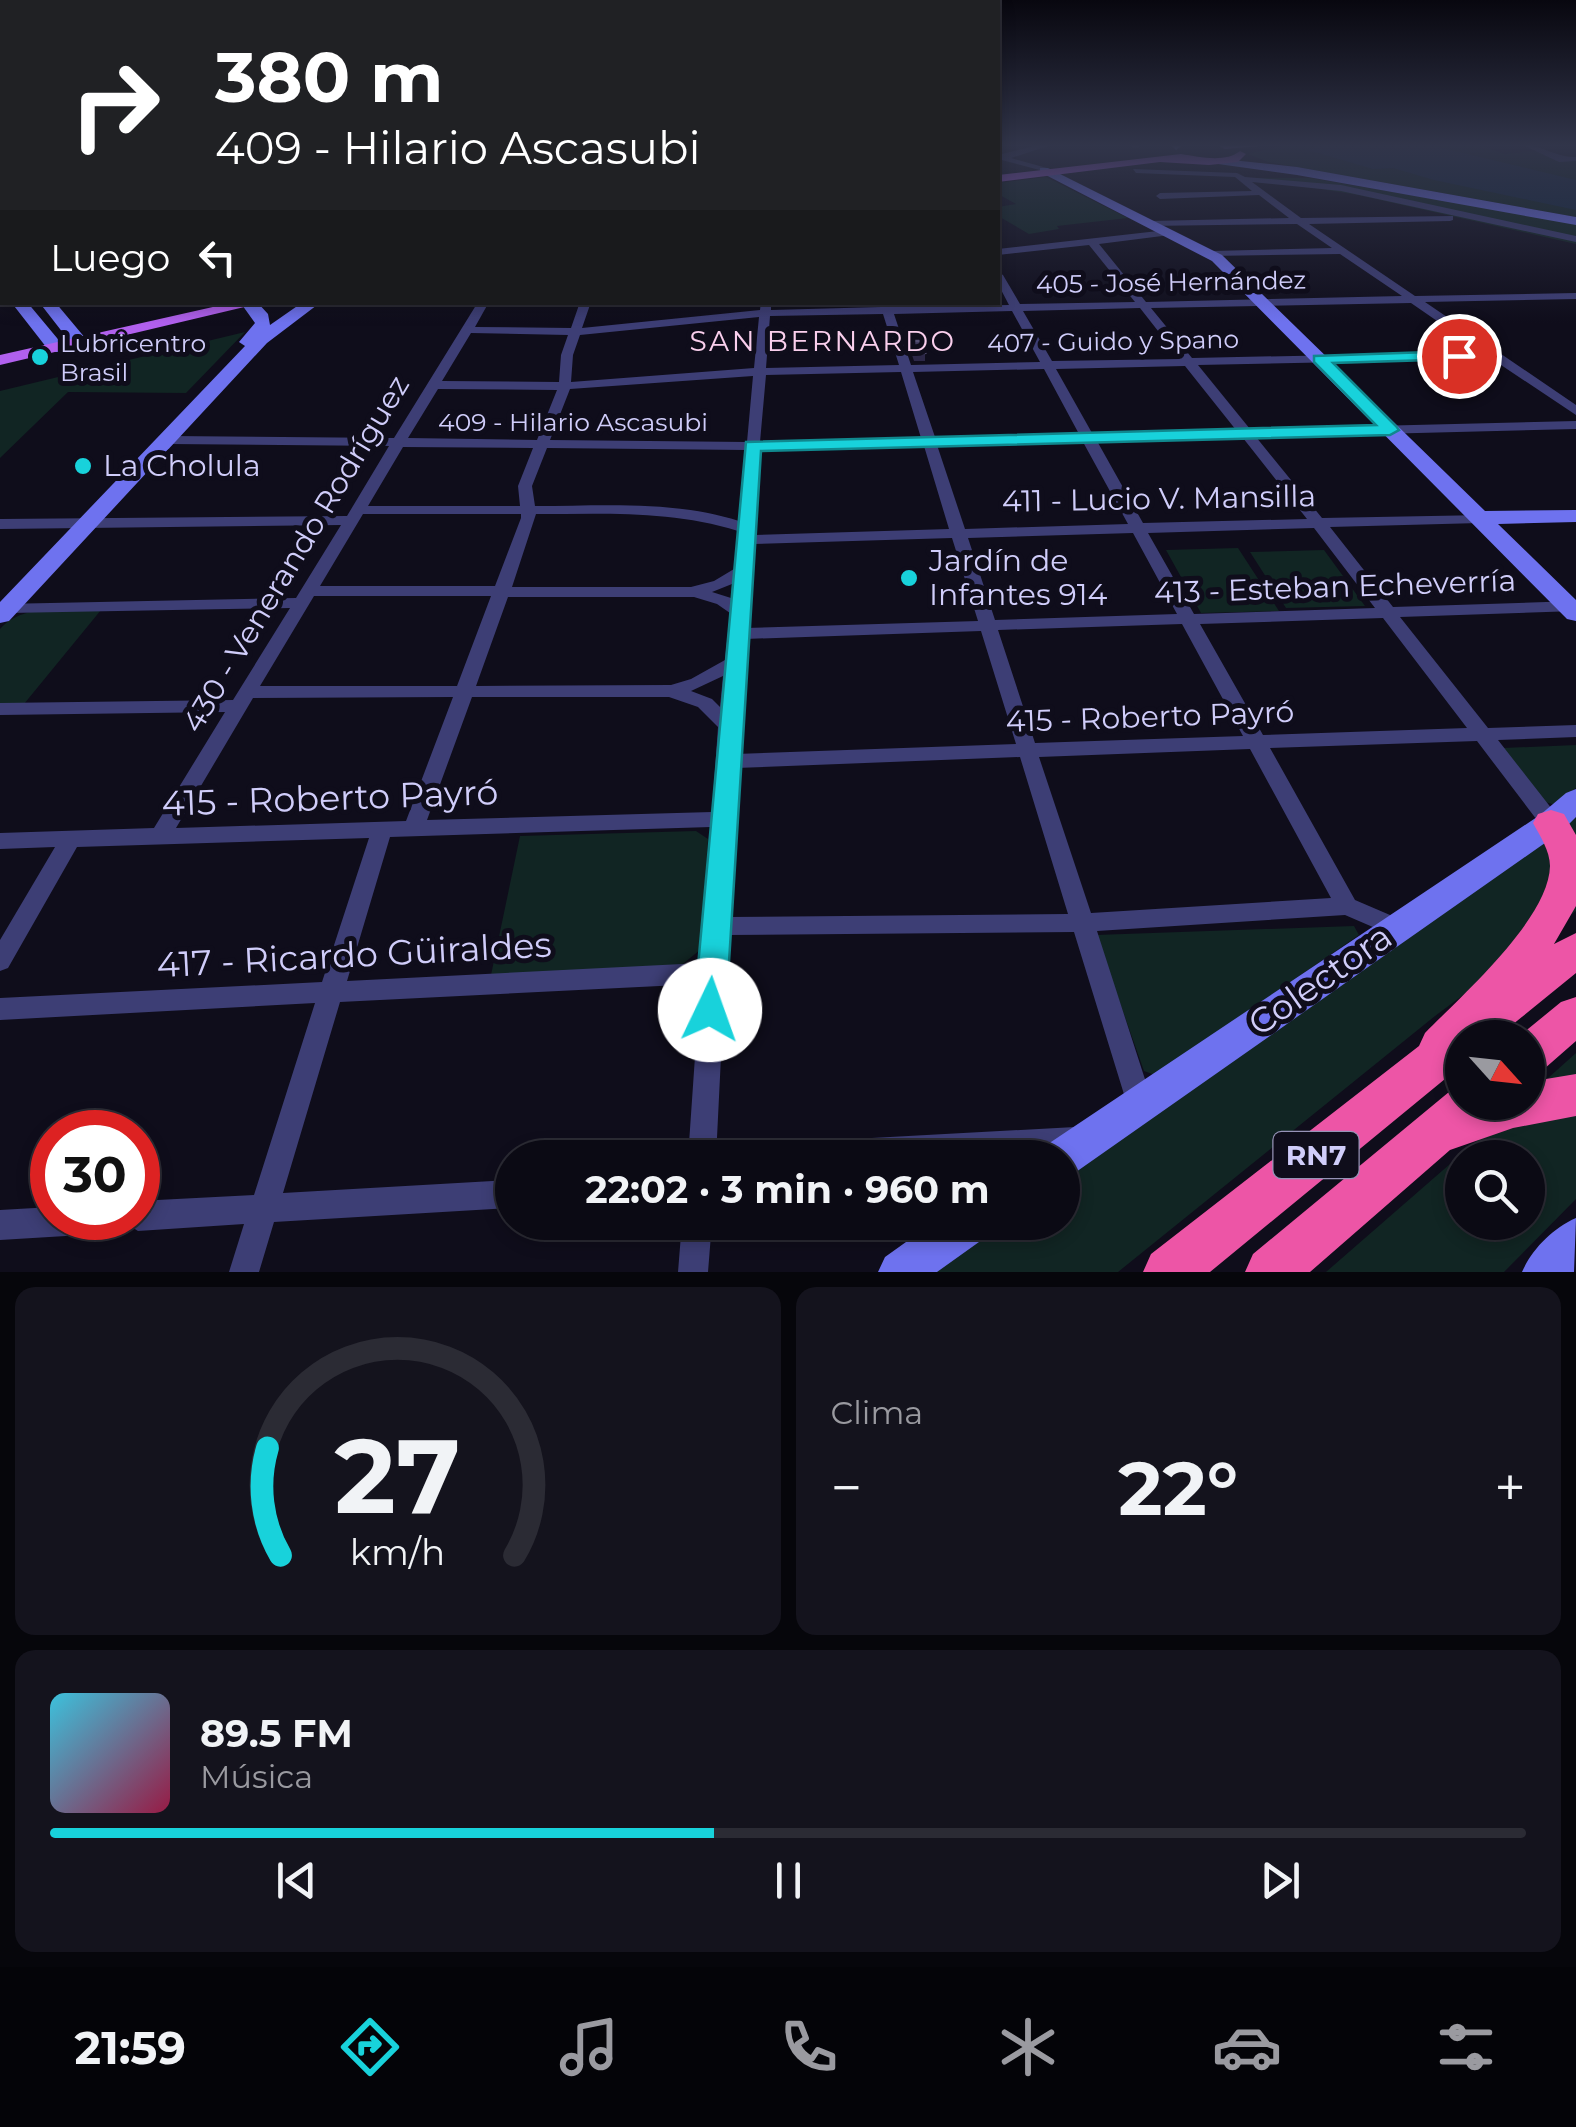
<!DOCTYPE html>
<html lang="es">
<meta charset="utf-8">
<style>
body{margin:0;font-family:Montserrat,sans-serif;background:#14131d;color:#f1f3f6;height:100vh;display:flex;flex-direction:column;font-size:38px;white-space:nowrap}
*{box-sizing:border-box;margin:0}
p{font-size:32px;color:#9a9aa0}
.icon{flex:none;width:55px;height:55px;fill:none;stroke:currentColor;stroke-width:2;stroke-linecap:round;stroke-linejoin:round}
.map{position:relative;height:1272px;overflow:hidden}
.side{display:flex;flex-direction:column;gap:15px;padding:15px;background:#06060b;flex:1}
.side>*{flex:none}
.hud{position:absolute;left:0px;top:0px;width:1000px;height:305px;box-shadow:0 5px 15px #0003,0 0 0 2px #2b2b34;background:#202124;color:#fff;overflow:hidden}
.needle{width:65px;rotate:117deg}
.buttons{position:absolute;left:1445px;top:1020px;display:grid;gap:20px}
.buttons a{display:grid;place-items:center;width:100px;height:100px;border-radius:50%;background:#0b0a14;box-shadow:0 5px 15px #0003,0 0 0 2px #2b2b34;font-size:50px}
.speed{position:absolute;left:30px;top:1110px;display:flex;gap:20px;font-size:50px;font-weight:700;text-align:center}
.speed>*{display:grid;place-content:center;width:130px;height:130px;border-radius:50%;background:#0b0a14;box-shadow:0 5px 15px #0003,0 0 0 2px #2b2b34;line-height:1}
.speed .limit{border:15px solid #d22;background:#fff;color:#111}
.pin{position:absolute;display:grid;place-items:center;width:85px;height:85px;color:#fff;margin:-42px;border:5px solid #fff;border-radius:50%;box-shadow:0 2px 10px #0007}
.me{position:absolute;width:110px;margin:-55px;rotate:3deg;stroke-linejoin:round;filter:drop-shadow(0 0 8px #0008)}
.turn{display:flex;align-items:center;gap:35px;height:210px;padding:0 50px;font-size:45px}
.turn .icon{width:130px;height:130px;stroke-width:2.5}
.turn b{display:block;font-size:70px;line-height:85px}
.then{display:flex;align-items:center;height:95px;padding:0 50px;background:#0003;gap:20px;font-size:38px}
.big{font-size:75px;font-weight:700;line-height:1.1}
.side .tile{flex:1;display:flex;flex-direction:column;justify-content:center;gap:15px;min-width:0;padding:0 35px;border-radius:20px;background:#14131d}
.side .dial{align-items:center;gap:0}
.dial svg{height:260px;overflow:visible;fill:none;stroke:#2b2b34;stroke-width:7;stroke-linecap:round;text-anchor:middle}
.dial text{fill:#f1f3f6;stroke:none}
.song{display:flex;align-items:center;gap:30px}
.cover{width:120px;height:120px;border-radius:15px;background:linear-gradient(135deg,hsl(190 70% 55%),hsl(340 70% 35%))}
.played{height:10px;border-radius:5px;background:linear-gradient(90deg,#18d2db 45%,#2b2b34 45%)}
.keys{display:flex;justify-content:space-around;direction:ltr}
.heat{display:flex;justify-content:space-between;align-items:center;font-size:55px;direction:ltr}
.side .tiles{flex:1;display:grid;gap:15px;grid-template-columns:1fr 1fr}
.tile:last-child{grid-column:span 2}
.trip{position:absolute;left:495px;top:1140px;width:585px;height:100px;border-radius:50px;background:#0b0a14;box-shadow:0 5px 15px #0003,0 0 0 2px #2b2b34;font-weight:700;line-height:100px;text-align:center}
.dock{display:flex;height:160px;justify-content:space-around;align-items:center;background:#040408;color:#9a9aa0}
.dock .icon{width:70px;height:70px}
.dock .current{color:#18d2db}
.dock b{font-size:45px;color:#f1f3f6}
.map>svg:first-child{display:block}
.green{fill:#112523;fill-rule:evenodd}
.water{fill:#12273f}
.lines{fill:none;stroke-linecap:round;stroke-linejoin:round}
.street{fill:#3d3e75;fill-rule:evenodd}
.secondary{fill:#6e72ef;fill-rule:evenodd}
.primary{fill:#b160ee;fill-rule:evenodd}
.highway{fill:#ed55a6;fill-rule:evenodd}
.wall{fill:#2c2747}
.building{fill:#3e395b;stroke:#555074;stroke-width:2.5}
.route{fill:#18d2db;stroke:#10888e;stroke-width:2.5}
.poi-dot{fill:#18d2db;stroke:#0f0d1b;stroke-width:4}
.labels{text-anchor:middle;stroke-width:10;stroke-linejoin:round;paint-order:stroke}
.far-street-label{font-size:25px;fill:#d0cdfa;stroke:#0f0d1b}
.far-poi-label{font-size:25px;fill:#d0cdfa;stroke:#0f0d1b;text-anchor:start}
.far-neighbourhood-label{font-size:28px;letter-spacing:2.5px;fill:#facfed;stroke:#0f0d1b}
.shield{fill:#0f0d1b;stroke:#9693b7;stroke-width:2.5}
.shield-label{font-size:28px;font-weight:bold;fill:#d0cdfa}
.poi-label{font-size:30px;fill:#d0cdfa;stroke:#0f0d1b;text-anchor:start}
.street-label{font-size:30px;fill:#d0cdfa;stroke:#0f0d1b}
.near-street-label{font-size:35px;fill:#d0cdfa;stroke:#0f0d1b}
</style>
<div class="map">
<svg width="1576" height="1272" viewBox="0 0 1576 1272">
<rect width="100%" height="100%" fill="#0f0d1b"/>
<!-- green -->
<path class="green" d="M1285 145H1350L1576 196V217L1268 162 1248 154Z
M1404 145H1479L1504 154 1537 151 1576 160V185Z
M1046 177 1128 218 1057 226 1059 229 1029 234 998 216V207L1016 204 998 194V183Z
M1252 178H1310L1576 223V244L1358 195Z
M245 332 186 393 68 392 0 458V391Z
M1238 548 1279 611 1201 613 1166 550Z
M1324 550 1365 606 1286 608 1250 552Z
M101 610 24 704 0 703V629C24 602 68 611 101 610Z
M1576 745V788L1556 805 1545 802 1503 748Z
M1576 802V911L1435 1016 1118 1272H904L974 1223 1062 1222 1063 1161Z
M696 831 708 839 700 950 679 967 491 975 520 836Z
M1354 926 1359 935 1155 1075 1144 1071 1096 935Z
M1576 1053V1199L1504 1272H1326L1520 1103 1528 1102V1096ZM1462 1158H1528V1222H1462Z"/>
<!-- water -->
<path class="water" d="M1320 145H1430L1576 180V210L1434 180 1393 168 1373 169 1308 150Z"/>
<g class="lines">
<!-- street -->
<path class="street" d="M1039 145H1051L1011 158 1047 168V172L998 159V155Z
M1126 145H1139L1140 146 1136 148Z
M1523 145C1542 145 1557 158 1576 157V161L1559 162Z
M0 149H2V154H0Z
M1133 169 1237 173 1245 177 1341 185 1576 236V242L1341 191 1252 182 1301 218 1453 216V220L1450 221 1309 224 1415 296 1576 293V299L1425 302 1576 405V415L1492 359 1198 365 1250 429 1576 421V429L1256 437 1322 518 1485 515 1488 518 1480 523 1330 527 1393 607 1576 601V611L1400 617 1488 728 1576 725V737L1498 740 1559 818 1562 823 1559 828 1551 831 1543 828 1477 741 1270 748 1355 900 1404 921 1408 928 1404 935 1396 937 1345 915 1097 931 1153 1104 1149 1113 1140 1116 1131 1113 1127 1104 1074 932 727 935 716 1158H688L700 984 340 1002 283 1193 512 1180V1208L274 1222 259 1272H229L244 1224 138 1231 127 1224 125 1228 115 1233 0 1240V1210L52 1207V1218H138V1201L254 1195 315 1003 0 1020V998L322 982 369 838 77 847 8 968 0 971V940L55 847 0 849V833L154 828 225 712 0 715V703L233 700 290 608 8 613 2 612V604L296 598 341 525 0 529V519L347 516 389 446 169 444 162 440 169 436 394 438 478 302H489L475 327 571 328 580 302H591L582 328 760 310 761 302H771V310L881 307 880 302H890L892 307 1009 305 998 284V272L1003 275 1020 304 1135 302 1089 245 998 255V249L1167 230 1172 233 1170 235 1099 244 1146 302 1402 296 1340 254 1209 256 1207 254 1212 251 1332 248 1297 224 1147 226 1145 224 1150 221 1289 218 1259 195 1160 199 1156 196 1160 193 1252 191 1235 177 1136 173ZM1411 303 1482 352 1192 358 1151 308ZM1140 308 1180 359 1052 361 1023 311ZM1012 311 1040 362 911 365 894 314ZM883 314 899 365 766 368 770 316ZM759 317 754 368 571 382 573 355 580 335ZM471 333 568 335 561 355 559 382 442 381ZM1185 366 1236 430 1092 433 1056 369ZM1044 369 1079 434 935 437 913 372ZM901 372 921 438 760 442 766 375ZM753 376 747 442 550 440 570 389ZM438 389 557 390 537 440 408 438ZM1243 438 1307 519 1143 523 1097 441ZM1083 442 1128 524 965 529 937 445ZM924 446 949 529 753 535 760 450ZM403 447 533 448 518 486 520 506H368ZM547 448 746 450 739 521C673 500 603 506 535 506L532 486ZM363 514H521V518L495 586H320ZM536 514C604 514 672 510 738 531L734 569 714 581 691 587H512ZM1314 528 1375 608 1194 614 1148 533ZM1133 533 1177 614 995 620 968 538ZM952 538 978 621 745 628 752 544ZM732 584 731 598 712 592ZM314 596H491L457 686H260ZM508 597H694L717 604 730 613 725 660 691 679 671 685 476 686ZM1383 618 1467 728 1263 735 1200 624ZM1182 624 1243 736 1035 743 998 630ZM981 631 1016 744 736 754 745 639ZM723 676 720 707 712 699 691 691ZM453 697 406 821 176 828 253 698ZM472 697H669L698 707 718 727 712 812 427 820ZM1250 749 1331 898 1091 913 1039 757ZM1020 757 1068 914 728 917 736 768ZM711 827 702 963 347 981 390 837Z
M0 184 2 185V189L0 190Z
M2 232V238L0 239V233Z
M1075 1127 1085 1131 1089 1140 1085 1149 1075 1153 995 1158H732L736 1149 746 1145Z
M682 1222H712L708 1272H678Z"/>
<!-- secondary -->
<path class="secondary" d="M1171 145H1183L1176 150Z
M1222 159 1297 167 1576 217V225L1297 175 1218 164Z
M1040 168H1048L1222 255 1485 511 1576 510V522L1498 524 1576 600V621L1567 619 1212 261 1040 172Z
M0 249H2V260H0Z
M0 278H2V288H0Z
M11 302H27L62 344V352H50Z
M39 302H55L86 339V347H74Z
M240 302H257L268 314 270 325 303 302H321L267 343 9 621 0 623V602L245 346 239 342 255 323Z
M1576 789V817L1562 831 1076 1172 1062 1177V1158H1042L1048 1144 1540 815 1566 793Z
M1576 1218 1574 1272H1522C1532 1249 1553 1228 1576 1218Z
M934 1222H992L986 1237 937 1272H878L885 1257Z"/>
<!-- primary -->
<path class="primary" d="M1272 145 1225 149 1219 146 1220 145Z
M1240 151 1246 154 1238 162 1209 165 1160 162 998 182V175L1181 154C1200 157 1225 163 1240 151Z
M235 302H265L0 365V355Z"/>
<!-- highway -->
<path class="highway" d="M1551 810 1564 814 1576 835V906L1554 944 1576 933V973L1496 1038H1462V1065L1210 1272H1143L1151 1254 1419 1046 1425 1033C1461 996 1549 919 1550 866 1550 851 1540 836 1533 823L1538 814Z
M1576 997V1041L1544 1069 1528 1075V1038H1517L1561 1002Z
M1576 1074V1116L1513 1128 1450 1150 1310 1272H1245L1253 1254 1455 1087 1462 1084V1102H1528V1082Z"/>
</g>
<!-- wall -->
<path class="wall" d="M910 341 925 353V361H914L910 349Z"/>
<!-- building -->
<path class="building" d="M910 341H921L925 353 914 354Z"/>
<!-- sky -->
<linearGradient id="sky" x2="0" y2="1"><stop stop-color="#08070f"/><stop offset="0.45" stop-color="#31354a"/><stop offset="1" stop-color="#31354a" stop-opacity="0"/></linearGradient>
<rect width="1576" height="323" fill="url(#sky)"/>
<!-- route -->
<path class="route" d="M1459 351 1467 356 1464 359 1333 363 1396 426 1399 430 1390 435 761 451 726 1010 721 1020 710 1024 699 1020 694 1010 746 442 1376 425 1314 362V356Z"/>
<!-- markers -->
<g class="poi-dot">
<circle cx="40" cy="357" r="10"/>
<circle cx="83" cy="466" r="10"/>
<circle cx="909" cy="578" r="10"/>
</g>
<g class="labels">
<!-- far-street labels -->
<g class="far-street-label">
<text transform="translate(1171 282) rotate(-1)" y="9">405 - José Hernández</text>
<text transform="translate(1113 341) rotate(-1)" y="9">407 - Guido y Spano</text>
<text x="573" y="431">409 - Hilario Ascasubi</text>
</g>
<!-- far-poi labels -->
<g class="far-poi-label">
<text x="60" y="352">Lubricentro<tspan x="60" dy="29">Brasil</tspan></text>
</g>
<!-- far-neighbourhood labels -->
<g class="far-neighbourhood-label">
<text x="823" y="351">SAN BERNARDO</text>
</g>
<!-- shield labels -->
<rect class="shield" x="1273.5" y="1132" width="85" height="46" rx="8"/>
<g class="shield-label">
<text x="1316" y="1165">RN7</text>
</g>
<!-- poi labels -->
<g class="poi-label">
<text x="103" y="476">La Cholula</text>
<text x="929" y="571">Jardín de<tspan x="929" dy="34">Infantes 914</tspan></text>
</g>
<!-- street labels -->
<g class="street-label">
<text transform="translate(1159 499) rotate(-1)" y="10">411 - Lucio V. Mansilla</text>
<text transform="translate(296 554) rotate(-59)" y="10">430 - Venerando Rodríguez</text>
<text transform="translate(1335 587) rotate(-2)" y="10">413 - Esteban Echeverría</text>
<text transform="translate(1150 717) rotate(-2)" y="10">415 - Roberto Payró</text>
</g>
<!-- near-street labels -->
<g class="near-street-label">
<text transform="translate(330 798) rotate(-2)" y="12">415 - Roberto Payró</text>
<text transform="translate(354 955) rotate(-3)" y="12">417 - Ricardo Güiraldes</text>
<text transform="translate(1320 980) rotate(-35)" y="12">Colectora</text>
</g>
</g>
</svg>
<div class="buttons">
<a><svg class="needle" viewBox="-14 -14 28 28"><path d="M0-13l5 13h-10z" fill="#e53935"/><path d="M0 13l5-13h-10z" fill="#9a9aa0"/></svg></a>
<a><svg class="icon" aria-label="search" viewBox="0 0 24 24"><circle cx="10" cy="10" r="6"/><path d="M15 15l6 6"/></svg></a>
</div>
<div class="speed"><div class="limit">30</div></div>
<div class="pin" style="left:1459px;top:356px;background:#d93025"><svg class="icon" aria-label="arrive" viewBox="0 0 24 24"><path d="M6 21V4h12l-3 4 3 4H6"/></svg></div>
<svg class="me" style="left:710px;top:1010px" viewBox="-20 -20 40 40"><circle r="19" fill="#fff"/><path d="M0-13L10 11 0 6-10 11z" fill="#18d2db"/></svg>
<div class="trip">22:02 · 3 min · 960 m</div>
<div class="hud">
<div class="turn"><svg class="icon" aria-label="right" viewBox="0 0 24 24"><path d="M7 20v-9h11M14 6l5 5-5 5"/></svg><div><b>380 m</b>409 - Hilario Ascasubi</div></div>
<div class="then">Luego<svg class="icon" aria-label="left" viewBox="0 0 24 24"><path d="M17 20v-9H6M10 6l-5 5 5 5"/></svg></div>
</div>
</div>
<section class="side">
<div class="tiles">
<div class="tile dial"><svg viewBox="0 0 100 80">
<path d="M14 69A42 42 0 1 1 86 69"/>
<path d="M14 69A42 42 0 0 1 10 36" stroke="#18d2db"/>
<text x="50" y="56" font-size="32" font-weight="700">27</text>
<text x="50" y="72" font-size="11">km/h</text>
</svg></div>
<div class="tile"><p>Clima</p>
<div class="heat"><a>−</a><b class="big">22°</b><a>+</a></div>
</div>
<div class="tile">
<div class="song"><i class="cover"></i><div><b>89.5 FM</b><p>Música</p></div></div>
<div class="played"></div>
<div class="keys"><svg class="icon" aria-label="previous" viewBox="0 0 24 24"><path d="M18 5L8 12l10 7zM5 5v14"/></svg><svg class="icon" aria-label="pause" viewBox="0 0 24 24"><path d="M8 5v14M16 5v14"/></svg><svg class="icon" aria-label="next" viewBox="0 0 24 24"><path d="M6 5l10 7-10 7zM19 5v14"/></svg></div>
</div>
</div>
</section>
<nav class="dock">
<b>21:59</b>
<svg class="icon current" aria-label="directions" viewBox="0 0 24 24"><path d="M12 3l9 9-9 9-9-9zM9 14v-3h6M13 9l2 2-2 2"/></svg>
<svg class="icon" aria-label="music" viewBox="0 0 24 24"><path d="M9 18V5l10-2v13"/><circle cx="6" cy="18" r="3"/><circle cx="16" cy="16" r="3"/></svg>
<svg class="icon" aria-label="phone" viewBox="0 0 24 24"><path d="M5 4h4l2 5-3 2q2 4 5 5l2-3 5 2v4C11 20 4 13 5 4z"/></svg>
<svg class="icon" aria-label="climate" viewBox="0 0 24 24"><path d="M12 3v18M4 7l16 10M4 17L20 7"/></svg>
<svg class="icon" aria-label="car" viewBox="0 0 24 24"><path d="M5 17H2v-5l4-1 3-4h7l3 4 3 1v5h-3M9 17h6M6 11h13"/><circle cx="7" cy="17" r="2"/><circle cx="17" cy="17" r="2"/></svg>
<svg class="icon" aria-label="filters" viewBox="0 0 24 24"><path d="M4 7h16M4 17h16"/><circle cx="9" cy="7" r="2"/><circle cx="15" cy="17" r="2"/></svg>
</nav>
